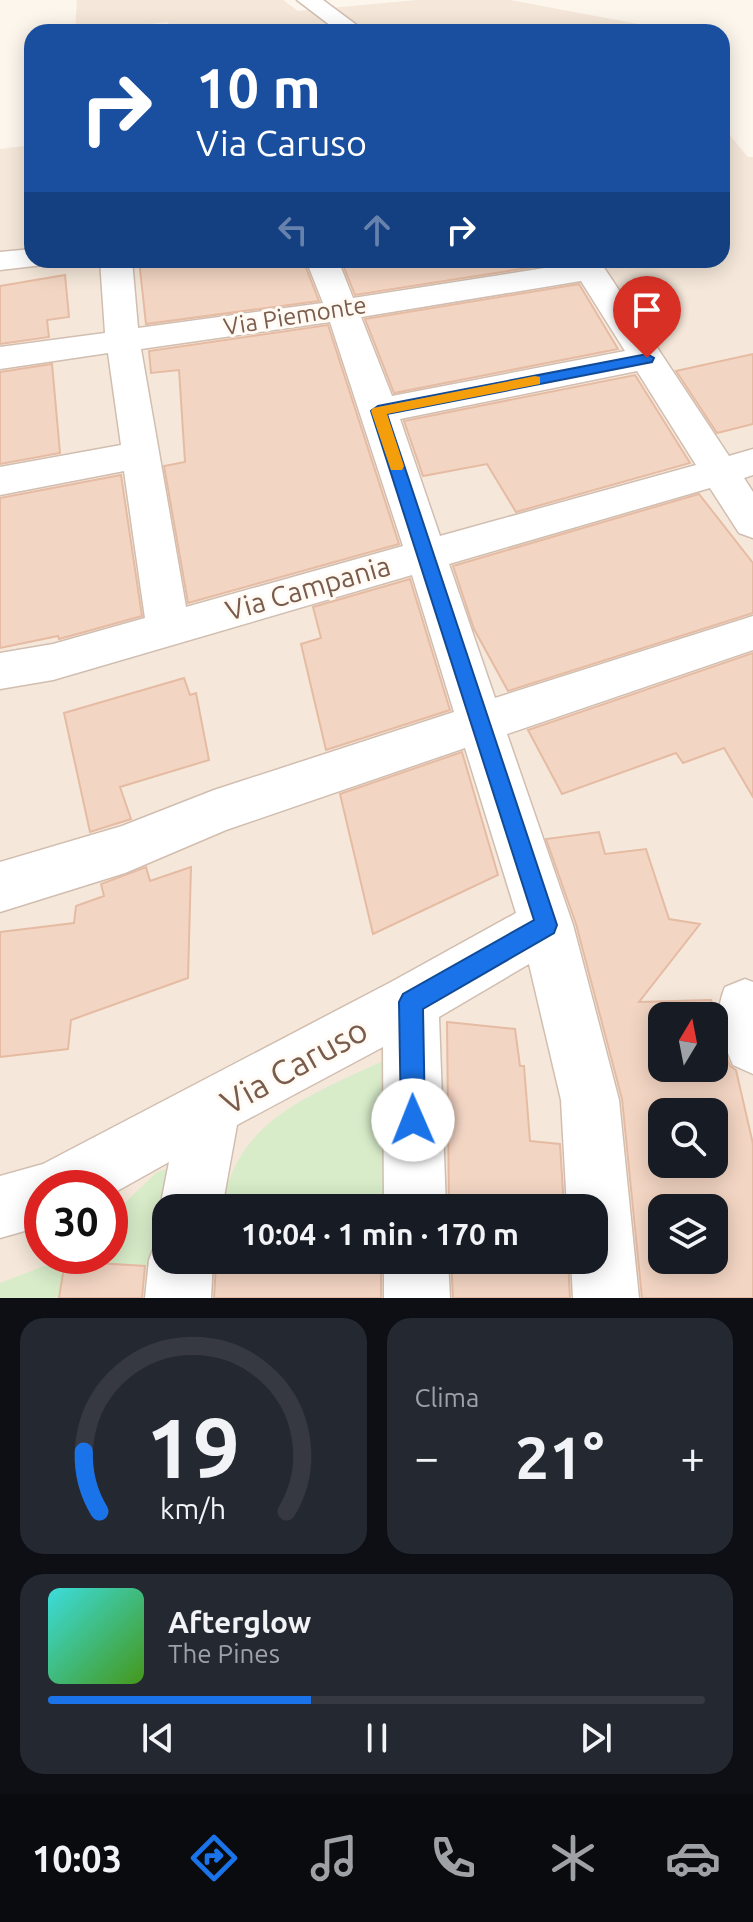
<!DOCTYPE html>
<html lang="it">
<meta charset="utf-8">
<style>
body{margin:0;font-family:Ubuntu,sans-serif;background:#242831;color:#f1f3f6;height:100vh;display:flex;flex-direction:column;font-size:30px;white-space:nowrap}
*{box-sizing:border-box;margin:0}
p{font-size:26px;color:#9ea1a6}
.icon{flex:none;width:44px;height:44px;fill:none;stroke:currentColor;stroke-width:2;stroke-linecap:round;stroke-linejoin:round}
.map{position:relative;height:1298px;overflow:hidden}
.details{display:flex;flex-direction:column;gap:20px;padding:20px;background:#0d0f14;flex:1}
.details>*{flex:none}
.banner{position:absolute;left:24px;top:24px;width:706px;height:244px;border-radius:24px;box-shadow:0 4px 20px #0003;background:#1a4fa0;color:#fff;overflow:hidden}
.needle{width:52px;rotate:10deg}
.tools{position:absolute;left:648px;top:1002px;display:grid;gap:16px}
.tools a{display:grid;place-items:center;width:80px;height:80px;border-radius:16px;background:#171b24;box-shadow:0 4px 20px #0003;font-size:40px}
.speed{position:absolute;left:24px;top:1170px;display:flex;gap:16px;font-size:40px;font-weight:700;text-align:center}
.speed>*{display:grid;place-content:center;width:104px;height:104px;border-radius:50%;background:#171b24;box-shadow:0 4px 20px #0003;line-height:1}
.speed .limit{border:12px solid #d22;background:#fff;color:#111}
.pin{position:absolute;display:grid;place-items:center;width:68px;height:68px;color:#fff;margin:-82px -34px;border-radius:50% 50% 50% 0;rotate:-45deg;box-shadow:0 0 8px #0007}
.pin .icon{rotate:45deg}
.me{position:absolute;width:88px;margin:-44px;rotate:359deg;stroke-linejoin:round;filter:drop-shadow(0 0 6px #0008)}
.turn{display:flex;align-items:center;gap:28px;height:168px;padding:0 40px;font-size:36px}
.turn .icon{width:104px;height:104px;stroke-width:2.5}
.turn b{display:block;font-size:56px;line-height:68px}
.lanes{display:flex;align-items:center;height:76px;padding:0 40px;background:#0003;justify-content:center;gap:40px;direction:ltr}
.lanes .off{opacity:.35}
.big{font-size:60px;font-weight:700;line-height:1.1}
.details .card{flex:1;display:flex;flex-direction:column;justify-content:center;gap:12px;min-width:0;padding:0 28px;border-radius:24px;background:#242831}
.details .dial{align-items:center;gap:0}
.dial svg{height:208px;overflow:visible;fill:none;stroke:#363941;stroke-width:7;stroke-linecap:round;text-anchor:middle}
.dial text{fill:#f1f3f6;stroke:none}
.song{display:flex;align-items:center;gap:24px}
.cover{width:96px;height:96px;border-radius:12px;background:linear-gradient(135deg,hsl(180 70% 55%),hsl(100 70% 35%))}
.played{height:8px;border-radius:4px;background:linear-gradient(90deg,#1a73e8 40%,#363941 40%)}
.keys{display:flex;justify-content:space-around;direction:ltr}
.heat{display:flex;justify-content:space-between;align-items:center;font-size:44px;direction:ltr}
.details .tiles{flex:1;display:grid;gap:20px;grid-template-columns:1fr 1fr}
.card:last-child{grid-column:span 2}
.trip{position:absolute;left:152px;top:1194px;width:456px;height:80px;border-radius:24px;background:#171b24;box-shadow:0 4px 20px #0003;font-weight:700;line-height:80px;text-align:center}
.tabs{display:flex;height:128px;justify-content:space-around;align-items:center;background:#090b0e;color:#9ea1a6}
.tabs .icon{width:56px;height:56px}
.tabs .current{color:#1a73e8}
.tabs b{font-size:36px;color:#f1f3f6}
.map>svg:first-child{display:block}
.residential{fill:#f5e8da;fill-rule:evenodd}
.green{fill:#d8ecc9}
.building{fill:#f3d5c3;stroke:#e6bba3;stroke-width:2;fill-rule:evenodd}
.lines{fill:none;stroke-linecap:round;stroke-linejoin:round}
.minor-casing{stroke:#d1beb0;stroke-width:3}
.minor{fill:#fff;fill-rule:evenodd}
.route{fill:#1a73e8;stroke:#114b97;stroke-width:2}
.slow{fill:#f59e0b}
.labels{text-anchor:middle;stroke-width:6;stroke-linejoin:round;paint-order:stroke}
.far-street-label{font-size:24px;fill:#7a5c4d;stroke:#fffaf3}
.street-label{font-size:28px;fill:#7a5c4d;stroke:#fffaf3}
.near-street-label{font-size:34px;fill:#7a5c4d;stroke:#fffaf3}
</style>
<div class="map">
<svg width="753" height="1298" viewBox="0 0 753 1298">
<rect width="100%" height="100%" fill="#fdf6ec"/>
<!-- residential -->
<path class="residential" d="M77 0H283L298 11 417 0H510L638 24 645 32H170L168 22 75 32Z
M722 126 748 157H753V1298H0V149L32 145V260H722ZM662 1016H714V1068H662ZM662 1112H714V1164H662ZM42 1188H110V1256H42ZM166 1208H594V1260H166ZM662 1208H714V1260H662Z"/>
<!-- green -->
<path class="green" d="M387 1059V1208H223C234 1119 316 1093 387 1059Z
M168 1168 151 1266 65 1261 59 1298H0V1283L70 1256H110V1217L156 1173Z"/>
<!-- building -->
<path class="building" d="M139 260H303L319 301 146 324Z
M341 260H564L565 262 355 295Z
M65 275 69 317 47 320 49 337 0 344V286Z
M579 284 618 349 394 393 365 319Z
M328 325 399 544 188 603 164 466 185 462 179 370 151 373 149 351Z
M753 354V424L717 433 676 371Z
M52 364 60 453 0 464V372Z
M635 375 690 463 516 512 487 464 423 476 404 421Z
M121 475 142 616 59 639 58 636 0 648V498Z
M699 494 753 563V613L508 691 474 629 453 566Z
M410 579 450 710 326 750 301 644 321 638 313 607Z
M753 653V797L724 748 683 763 676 753 562 794 528 730Z
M184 678 190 695 196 693 209 760 120 787 131 819 90 832 64 713Z
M462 752 498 875 373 934 340 794Z
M599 832 605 854 646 849 669 919 700 924 639 1002 711 1000 716 1014 722 1046 730 1066 736 1070 753 1144V1298H642L622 1099 576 924 546 839ZM662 1016H714V1068H662ZM662 1112H714V1164H662ZM662 1208H714V1260H662Z
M146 867 150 881 191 867 188 978 71 1020 68 1049 0 1057V932L74 923 76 906 104 896 101 884Z
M447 1022 515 1029 520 1066H524L530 1141 560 1144 564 1208H449Z
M285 1260H381V1298H214L216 1264Z
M451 1260H568L570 1298H453Z
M65 1261 145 1266 142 1298H59Z"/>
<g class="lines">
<defs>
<path id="minor" d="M297 0H323L366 32H339Z
M32 249V260H46L43 265 0 270V252Z
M100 260H132L138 328 323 303 306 260H338L353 298 570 264 567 260H599L729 456 753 449V475L744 478 753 492V538L739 533 710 488 449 564 495 698 753 616V650L507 734 573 925 619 1100 639 1298H573L571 1260H594V1208H567L561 1100 529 964 439 1017 446 1208H384L383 1047 237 1125 222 1208H166V1223L160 1208 169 1162 110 1195V1188H42V1226L0 1238V1176L43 1164 391 982 516 913 465 748 226 830 125 873 0 912V862L122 826 214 790 454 712 412 575 53 680 0 689V653L53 644 145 618 124 471 0 495V467L121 445 108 353 0 369V347L105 333ZM581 281 625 351 392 396 361 317ZM330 322 403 546 186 607 141 349ZM637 371 696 465 440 536 400 419Z
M745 979 753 982V1074L733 1065C721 1037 713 1016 725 987Z
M166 1234V1260H213L211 1298H145L149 1260 158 1237Z
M384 1260H448L450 1298H384Z"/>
</defs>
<!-- minor casing -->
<use href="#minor" class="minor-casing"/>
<!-- minor -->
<use href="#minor" class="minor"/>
</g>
<!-- route -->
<path class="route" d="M647 354 654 358 652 362 387 414 557 925 554 933 423 1009 425 1120 422 1129 413 1132 404 1129 401 1120 399 1002 403 994 534 920 371 411 378 406Z"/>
<!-- slow -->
<path class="slow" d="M535 376 540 377V384L387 414 404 466 402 470H391L371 411 373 408Z"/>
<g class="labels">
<!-- far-street labels -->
<g class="far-street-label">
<text transform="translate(295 316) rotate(-9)" y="8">Via Piemonte</text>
</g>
<!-- street labels -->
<g class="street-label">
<text transform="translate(308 588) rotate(-16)" y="10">Via Campania</text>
</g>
<!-- near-street labels -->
<g class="near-street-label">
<text transform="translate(294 1066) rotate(-29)" y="12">Via Caruso</text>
</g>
</g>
</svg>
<div class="tools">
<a><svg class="needle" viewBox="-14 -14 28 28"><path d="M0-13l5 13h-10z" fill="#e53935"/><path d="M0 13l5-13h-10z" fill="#9ea1a6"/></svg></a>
<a><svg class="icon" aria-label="search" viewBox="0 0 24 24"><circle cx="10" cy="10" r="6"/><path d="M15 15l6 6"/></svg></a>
<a><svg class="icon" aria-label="layers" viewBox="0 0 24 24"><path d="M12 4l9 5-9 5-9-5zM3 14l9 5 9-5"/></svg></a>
</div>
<div class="speed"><div class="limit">30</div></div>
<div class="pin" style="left:647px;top:358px;background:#d93025"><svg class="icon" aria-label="arrive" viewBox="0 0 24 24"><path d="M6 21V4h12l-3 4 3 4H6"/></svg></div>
<svg class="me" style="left:413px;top:1120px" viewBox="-20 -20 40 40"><circle r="19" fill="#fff"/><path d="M0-13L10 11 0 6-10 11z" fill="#1a73e8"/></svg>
<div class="trip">10:04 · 1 min · 170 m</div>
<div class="banner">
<div class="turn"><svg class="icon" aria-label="right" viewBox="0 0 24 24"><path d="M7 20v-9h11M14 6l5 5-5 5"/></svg><div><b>10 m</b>Via Caruso</div></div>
<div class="lanes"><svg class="icon off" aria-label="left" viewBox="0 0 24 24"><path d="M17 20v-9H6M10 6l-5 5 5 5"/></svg><svg class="icon off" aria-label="ahead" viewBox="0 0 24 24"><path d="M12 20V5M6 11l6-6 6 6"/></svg><svg class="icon" aria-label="right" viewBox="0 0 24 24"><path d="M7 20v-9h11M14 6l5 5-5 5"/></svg></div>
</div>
</div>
<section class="details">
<div class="tiles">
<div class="card dial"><svg viewBox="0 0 100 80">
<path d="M14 69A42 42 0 1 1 86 69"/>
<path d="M14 69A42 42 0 0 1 8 46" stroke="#1a73e8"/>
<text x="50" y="56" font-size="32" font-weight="700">19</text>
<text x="50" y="72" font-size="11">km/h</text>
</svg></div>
<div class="card"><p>Clima</p>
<div class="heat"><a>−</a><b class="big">21°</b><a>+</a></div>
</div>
<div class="card">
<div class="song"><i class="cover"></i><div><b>Afterglow</b><p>The Pines</p></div></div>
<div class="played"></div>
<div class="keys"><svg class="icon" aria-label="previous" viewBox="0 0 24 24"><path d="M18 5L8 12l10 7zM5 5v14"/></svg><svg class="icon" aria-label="pause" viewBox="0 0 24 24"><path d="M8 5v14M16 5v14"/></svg><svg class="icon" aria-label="next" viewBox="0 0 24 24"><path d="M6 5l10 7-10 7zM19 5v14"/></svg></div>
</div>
</div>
</section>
<nav class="tabs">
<b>10:03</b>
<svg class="icon current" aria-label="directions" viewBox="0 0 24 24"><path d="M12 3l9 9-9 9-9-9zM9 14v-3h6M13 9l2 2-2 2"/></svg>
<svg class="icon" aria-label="music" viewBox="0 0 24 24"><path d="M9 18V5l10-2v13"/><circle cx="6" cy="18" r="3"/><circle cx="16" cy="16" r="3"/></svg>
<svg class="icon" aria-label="phone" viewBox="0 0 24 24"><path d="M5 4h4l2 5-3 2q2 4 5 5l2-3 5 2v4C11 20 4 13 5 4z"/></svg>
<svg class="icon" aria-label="climate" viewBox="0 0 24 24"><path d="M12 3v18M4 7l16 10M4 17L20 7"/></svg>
<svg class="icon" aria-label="car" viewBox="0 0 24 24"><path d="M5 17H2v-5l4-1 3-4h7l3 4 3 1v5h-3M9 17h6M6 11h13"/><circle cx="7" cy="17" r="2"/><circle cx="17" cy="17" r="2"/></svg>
</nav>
